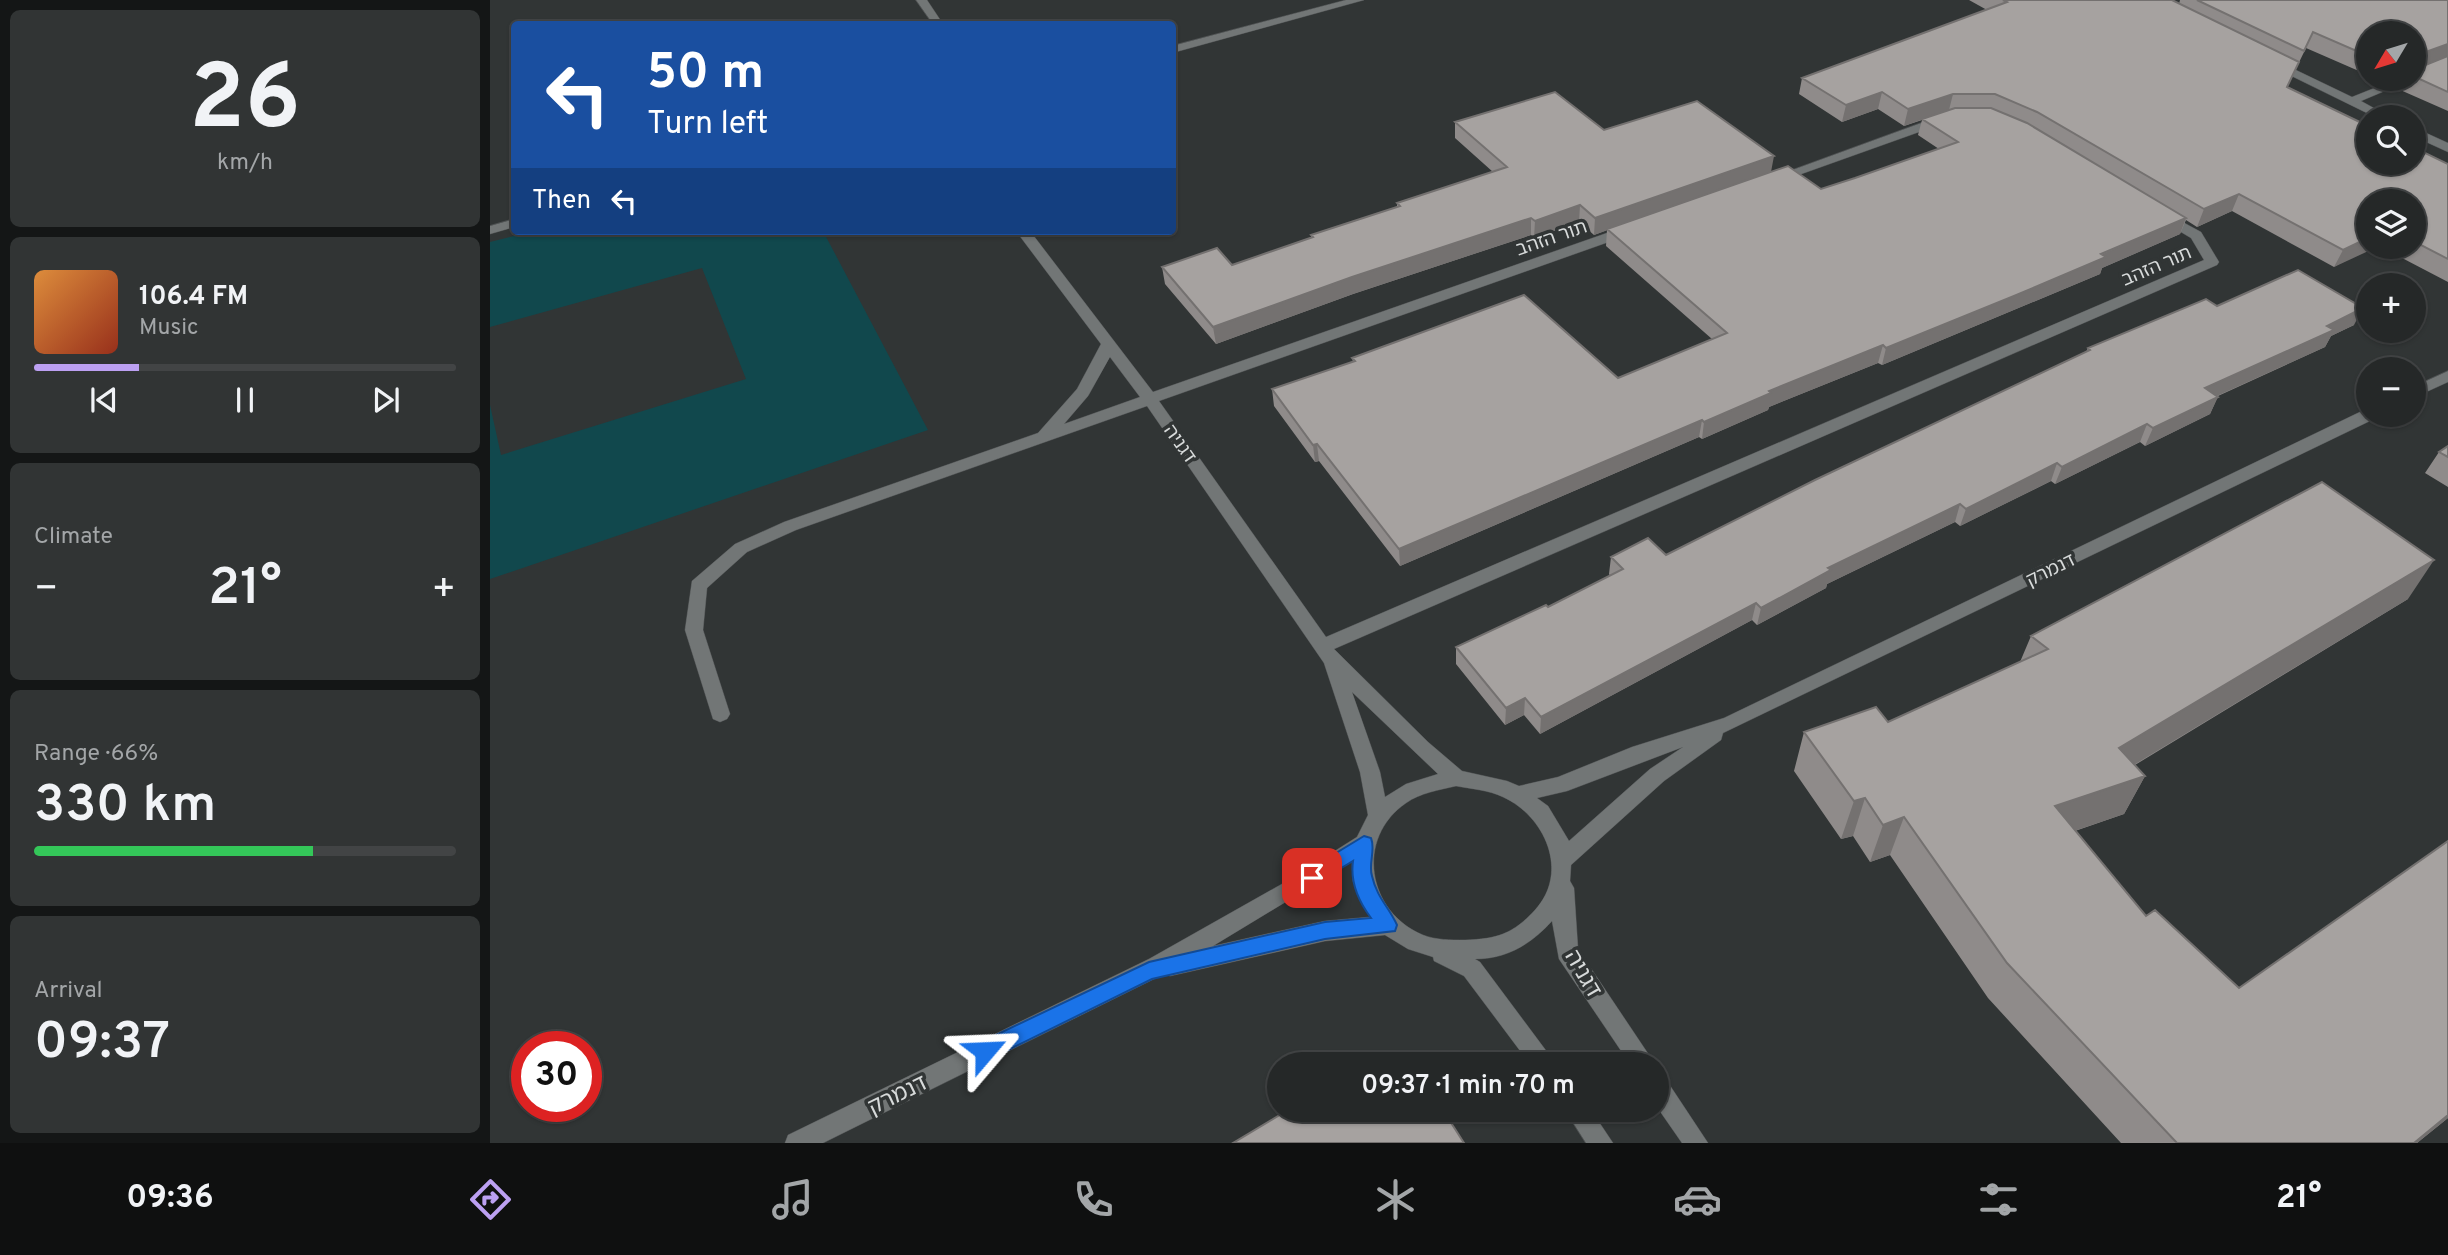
<!DOCTYPE html>
<meta charset="utf-8">
<style>
body{margin:0;font-family:Overpass,"Noto Sans Hebrew",sans-serif;background:#313434;color:#f1f3f6;height:100vh;display:flex;flex-direction:column;font-size:26px;white-space:nowrap}
*{box-sizing:border-box;margin:0}
p{font-size:23px;color:#a3a6a8}
.icon{flex:none;width:38px;height:38px;fill:none;stroke:currentColor;stroke-width:2;stroke-linecap:round;stroke-linejoin:round}
.map{position:relative;flex:1;overflow:hidden}
.details{display:flex;flex-direction:column;gap:10px;padding:10px;background:#141616;width:490px}
.details>*{flex:none}
.guide{position:absolute;left:21px;top:21px;width:665px;height:214px;border-radius:7px;box-shadow:0 2px 5px #0004,0 0 0 2px #424445;background:#1a4fa0;color:#fff;overflow:hidden}
.needle{width:46px;rotate:232deg}
.buttons{position:absolute;left:1866px;top:21px;display:grid;gap:14px}
.buttons a{display:grid;place-items:center;width:70px;height:70px;border-radius:50%;background:#252828;box-shadow:0 2px 5px #0004,0 0 0 2px #424445;font-size:35px}
.speed{position:absolute;left:21px;top:1031px;display:flex;gap:14px;font-size:35px;font-weight:700;text-align:center}
.speed>*{display:grid;place-content:center;width:91px;height:91px;border-radius:50%;background:#252828;box-shadow:0 2px 5px #0004,0 0 0 2px #424445;line-height:1}
.speed .limit{border:10px solid #d22;background:#fff;color:#111}
.pin{position:absolute;display:grid;place-items:center;width:60px;height:60px;color:#fff;margin:-30px;border-radius:14px;box-shadow:0 4px 10px #0006}
.me{position:absolute;width:77px;margin:-38px;rotate:64deg;stroke-linejoin:round;filter:drop-shadow(0 0 5px #0008)}
.turn{display:flex;align-items:center;gap:24px;height:147px;padding:0 21px;font-size:32px}
.turn .icon{width:91px;height:91px;stroke-width:2.5}
.turn b{display:block;font-size:49px;line-height:60px}
.then{display:flex;align-items:center;height:66px;padding:0 21px;background:#0003;gap:14px;font-size:26px}
.big{font-size:52px;font-weight:600;line-height:1.1}
.details .tile{flex:1;display:flex;flex-direction:column;justify-content:center;gap:10px;min-width:0;padding:0 24px;border-radius:10px;background:#313434}
.details .dial{align-items:center;gap:0}
.dial b{font-size:91px;line-height:1}
.song{display:flex;align-items:center;gap:21px}
.cover{width:84px;height:84px;border-radius:10px;background:linear-gradient(135deg,hsl(30 70% 55%),hsl(10 70% 35%))}
.played{height:7px;border-radius:4px;background:linear-gradient(90deg,#bca0f2 25%,#424445 25%)}
.keys{display:flex;justify-content:space-around;direction:ltr}
.heat{display:flex;justify-content:space-between;align-items:center;font-size:38px;direction:ltr}
.charge{height:10px;border-radius:5px;background:linear-gradient(90deg,#34c759 66%,#424445 0)}
.trip{position:absolute;left:777px;top:1052px;width:402px;height:70px;border-radius:35px;background:#252828;box-shadow:0 2px 5px #0004,0 0 0 2px #424445;font-weight:600;line-height:70px;text-align:center}
.menu{display:flex;height:112px;justify-content:space-around;align-items:center;background:#0f1010;color:#a3a6a8}
.menu .icon{width:49px;height:49px}
.menu .current{color:#bca0f2}
.menu b{font-size:32px;color:#f1f3f6}
main{display:flex;flex:1;min-height:0}
.map>svg:first-child{display:block}
.green{fill:#11484d}
.lines{fill:none;stroke-linecap:round;stroke-linejoin:round}
.minor-casing{stroke:#4e5152;stroke-width:1}
.minor{fill:#727676;fill-rule:evenodd}
.wall{fill:#8f8b8a}
.shaded-wall{fill:#747170}
.building{fill:#a6a2a0;stroke:#747170;stroke-width:2}
.route{fill:#1a73e8;stroke:#114b97;stroke-width:2}
.labels{text-anchor:middle;stroke-width:7;stroke-linejoin:round;paint-order:stroke}
.street-label{font-size:19px;fill:#d7dada;stroke:#313535}
.near-street-label{font-size:23px;fill:#d7dada;stroke:#313535}
</style>
<main>
<section class="details">
<div class="tile dial"><b>26</b><p>km/h</p></div>
<div class="tile">
<div class="song"><i class="cover"></i><div><b>106.4 FM</b><p>Music</p></div></div>
<div class="played"></div>
<div class="keys"><svg class="icon" aria-label="previous" viewBox="0 0 24 24"><path d="M18 5L8 12l10 7zM5 5v14"/></svg><svg class="icon" aria-label="pause" viewBox="0 0 24 24"><path d="M8 5v14M16 5v14"/></svg><svg class="icon" aria-label="next" viewBox="0 0 24 24"><path d="M6 5l10 7-10 7zM19 5v14"/></svg></div>
</div>
<div class="tile"><p>Climate</p>
<div class="heat"><a>−</a><b class="big">21°</b><a>+</a></div>
</div>
<div class="tile"><p>Range · 66%</p><b class="big">330 km</b><div class="charge"></div></div>
<div class="tile"><p>Arrival</p><b class="big">09:37</b></div>
</section>
<div class="map">
<svg width="1958" height="1143" viewBox="0 0 1958 1143">
<rect width="100%" height="100%" fill="#313535"/>
<!-- green -->
<path class="green" d="M43 231H333L438 430 0 579V405L11 455 256 379 212 268 0 327V242Z"/>
<g class="lines">
<defs>
<path id="minor" d="M426 0H437L453 24H443Z
M856 0H874L682 53V46Z
M1779 61H1787L1862 97 1907 79H1923L1871 101 1900 117H1885L1779 65Z
M1453 115 1459 119 1457 122 1289 182 1284 183 1278 179Z
M1923 127 1958 143V152L1923 136Z
M1674 212 1711 232 1729 262 1727 265 844 649 938 742 972 771 1017 781 1029 786 1068 777 1142 747 1234 718 1872 411 1878 410V415H1886L1884 419 1233 733 1231 740 1174 781 1081 865 1080 881 1084 888 1088 949 1165 1064H1140L1069 959 1062 921C1041 944 1017 959 985 959L990 962 1066 1064H1040L974 976 944 961 943 957 918 949 895 935 835 941 680 976 674 974 333 1143H295L298 1135 659 959 799 880 867 837 878 815 870 772 834 663 657 406 306 530 257 552 217 588 213 630 240 714 237 719 230 722 223 719 195 630 202 581 245 544 294 522 548 433 587 389 611 344 526 231H540L663 392 1134 227H1144V233L669 401 836 637 1714 260 1701 238 1669 219 1667 216ZM620 357 650 397 574 424 598 396ZM862 692 948 774 916 784 895 797 890 772ZM1193 747 1160 769 1079 841 1058 806 1047 798 1077 791ZM966 786C981 789 999 790 1013 797 1055 816 1080 872 1045 910 1023 934 1007 939 975 940 960 940 946 940 933 935 877 912 865 838 916 803 930 793 949 790 966 786ZM862 862 863 881 880 917 835 921 723 946Z
M24 219V227L0 234V226Z
M1958 371V382L1923 398V387Z
M1167 1075 1175 1078 1218 1143H1192L1167 1107Z
M1075 1110H1101L1123 1143H1096Z"/>
</defs>
<!-- minor casing -->
<use href="#minor" class="minor-casing"/>
<!-- minor -->
<use href="#minor" class="minor"/>
</g>
<!-- wall -->
<path class="wall" d="M1479 0H1682L1689 4 1690 0H1958V111L1908 89 1913 79H1923V33H1878V75L1816 48 1797 87 1958 164V282L1891 247H1923V201L1878 247 1844 267 1742 211 1707 227 1696 220 1690 234 1612 268 1610 274 1392 365 1388 363 1279 407 1278 410 1212 439 1209 437 910 566 829 461 825 462 784 406 782 389 863 362 862 358 1128 378 1222 339 1116 246 1117 230 1104 235 1089 222 1044 238 1041 235 863 294 726 344 675 284 672 267 742 265 821 238V235L907 207V203L1003 172 965 138V122L1114 130 1282 172 1331 189 1365 178 1449 149 1428 135 1432 120 1414 126 1388 109 1352 122 1309 94 1312 78 1497 10Z
M1727 306 1864 325 1841 336 1835 347 1728 396 1720 414 1655 446 1650 442 1565 484 1561 481 1470 526 1465 522 1337 584 1336 588 1267 625 1262 620 1050 734 1034 715 1015 725 966 664V647L1058 607 1120 576 1119 574 1121 557 1176 555 1596 352 1598 348Z
M1958 446V487L1935 473 1949 452Z
M1918 599 1645 765 1655 776 1634 814 1585 831 1656 916 1749 988 1958 1118 1927 1143H1631L1498 998 1400 855 1380 862 1363 836 1351 839 1304 771 1314 732 1398 722 1530 662 1541 636Z"/>
<!-- shaded-wall -->
<path class="shaded-wall" d="M1958 44V57L1924 69 1930 54Z
M1392 92 1388 109 1352 122 1356 105Z
M1463 94 1459 110 1414 126 1418 109Z
M1284 156 1281 172 1104 235 1105 218Z
M1749 194 1742 211 1707 227 1714 209Z
M1090 205 1089 222 1044 238 1045 221Z
M1041 218V235L863 294 726 344 723 327 862 277Z
M1696 218 1690 234 1612 268 1610 274 1392 365 1396 348Z
M1878 238V247H1887L1844 267 1853 250Z
M1873 308 1864 325 1841 336 1835 347 1707 405 1715 388 1837 326Z
M1393 345 1388 363 1279 407 1278 410 1212 439 1214 422 1279 391Z
M1728 397 1720 414 1655 446 1663 428Z
M1212 420 1209 437 910 566 909 549Z
M1657 424 1650 442 1565 484 1572 467Z
M827 444 829 461 825 462 823 445Z
M1567 463 1561 481 1470 526 1476 509Z
M1470 504 1465 522 1337 584 1336 588 1267 625 1271 608 1338 568Z
M1944 560 1918 599 1609 786 1629 748Z
M1266 603 1262 620 1050 734 1051 717Z
M1035 698 1034 715 1015 725 1016 708Z
M1655 776 1634 814 1546 844 1565 806Z
M1375 798 1363 836 1351 839 1364 801Z
M1414 817 1400 855 1380 862 1393 825Z
M1958 1115V1118L1927 1143H1924Z"/>
<!-- building -->
<path class="building" d="M1513 0H1682L1809 62 1797 87 1878 126V163H1923V147L1958 164V259L1923 241V201H1878V238L1853 250 1749 194 1714 209 1547 112 1505 94H1463L1418 109 1392 92 1356 105 1312 78 1517 2Z
M1707 0H1958V44L1930 54 1928 61H1923V33H1878V56L1823 32 1814 51Z
M1958 56V92L1923 76V70Z
M1065 92 1114 130 1207 101 1284 156 1105 218 1090 205 1045 221 1041 218 862 277 723 327 672 267 727 248 742 265 823 237 821 235 910 206 907 203 1017 167 965 122Z
M1465 108H1501L1537 123 1696 218 1611 254 1616 257 1524 296 1396 348 1393 345 1279 391 1281 393 1214 422 1212 420 909 549 827 444 823 445 782 389 865 361 862 358 1034 295 1128 378 1237 333 1117 229 1298 166 1331 189 1365 178 1468 142 1432 119Z
M1808 270 1873 308 1837 326 1844 330 1715 388 1728 397 1663 428 1657 424 1572 467 1567 463 1476 509 1470 504 1338 568 1341 570 1271 608 1266 603 1051 717 1035 698 1016 708 966 647 1056 605 1058 607 1133 569 1121 557 1158 538 1176 555 1325 480 1600 350 1598 348 1716 299 1727 306Z
M1958 446V457L1949 452Z
M1832 482 1944 560 1629 748 1655 776 1565 806 1656 916 1665 910 1749 988 1958 841V1115L1924 1143H1687L1517 963 1414 817 1393 825 1375 798 1364 801 1314 732 1386 707 1398 722 1558 649 1541 636Z
M798 1110H938L958 1118 974 1143H743Z"/>
<!-- route -->
<path class="route" d="M874 836 881 838C886 850 878 864 882 876 887 898 899 907 907 925L905 931 835 939 662 979 502 1058 495 1061 487 1058 484 1051 487 1044 659 962 835 922 881 918C869 902 860 882 863 861L822 886 815 884 812 878 815 872Z"/>
<g class="labels">
<!-- street labels -->
<g class="street-label">
<text transform="translate(1061 237) rotate(-19)" y="7">תור הזהב</text>
<text transform="translate(1666 265) rotate(-23)" y="7">תור הזהב</text>
<text transform="translate(691 443) rotate(55)" y="7">דגניה</text>
<text transform="translate(1560 569) rotate(-26)" y="7">דנמרק</text>
</g>
<!-- near-street labels -->
<g class="near-street-label">
<text transform="translate(1094 973) rotate(60)" y="8">דגניה</text>
<text transform="translate(407 1094) rotate(-26)" y="8">דנמרק</text>
</g>
</g>
</svg>
<div class="buttons">
<a><svg class="needle" viewBox="-14 -14 28 28"><path d="M0-13l5 13h-10z" fill="#e53935"/><path d="M0 13l5-13h-10z" fill="#a3a6a8"/></svg></a>
<a><svg class="icon" aria-label="search" viewBox="0 0 24 24"><circle cx="10" cy="10" r="6"/><path d="M15 15l6 6"/></svg></a>
<a><svg class="icon" aria-label="layers" viewBox="0 0 24 24"><path d="M12 4l9 5-9 5-9-5zM3 14l9 5 9-5"/></svg></a>
<a>+</a>
<a>−</a>
</div>
<div class="speed"><div class="limit">30</div></div>
<div class="pin" style="left:822px;top:878px;background:#d93025"><svg class="icon" aria-label="arrive" viewBox="0 0 24 24"><path d="M6 21V4h12l-3 4 3 4H6"/></svg></div>
<svg class="me" style="left:495px;top:1051px" viewBox="-20 -20 40 40"><path d="M0-17L14 15 0 8-14 15z" fill="#1a73e8" stroke="#fff" stroke-width="4"/></svg>
<div class="trip">09:37 · 1 min · 70 m</div>
<div class="guide">
<div class="turn"><svg class="icon" aria-label="left" viewBox="0 0 24 24"><path d="M17 20v-9H6M10 6l-5 5 5 5"/></svg><div><b>50 m</b>Turn left</div></div>
<div class="then">Then<svg class="icon" aria-label="left" viewBox="0 0 24 24"><path d="M17 20v-9H6M10 6l-5 5 5 5"/></svg></div>
</div>
</div>
</main>
<nav class="menu">
<b>09:36</b>
<svg class="icon current" aria-label="directions" viewBox="0 0 24 24"><path d="M12 3l9 9-9 9-9-9zM9 14v-3h6M13 9l2 2-2 2"/></svg>
<svg class="icon" aria-label="music" viewBox="0 0 24 24"><path d="M9 18V5l10-2v13"/><circle cx="6" cy="18" r="3"/><circle cx="16" cy="16" r="3"/></svg>
<svg class="icon" aria-label="phone" viewBox="0 0 24 24"><path d="M5 4h4l2 5-3 2q2 4 5 5l2-3 5 2v4C11 20 4 13 5 4z"/></svg>
<svg class="icon" aria-label="climate" viewBox="0 0 24 24"><path d="M12 3v18M4 7l16 10M4 17L20 7"/></svg>
<svg class="icon" aria-label="car" viewBox="0 0 24 24"><path d="M5 17H2v-5l4-1 3-4h7l3 4 3 1v5h-3M9 17h6M6 11h13"/><circle cx="7" cy="17" r="2"/><circle cx="17" cy="17" r="2"/></svg>
<svg class="icon" aria-label="filters" viewBox="0 0 24 24"><path d="M4 7h16M4 17h16"/><circle cx="9" cy="7" r="2"/><circle cx="15" cy="17" r="2"/></svg>
<b>21°</b>
</nav>
